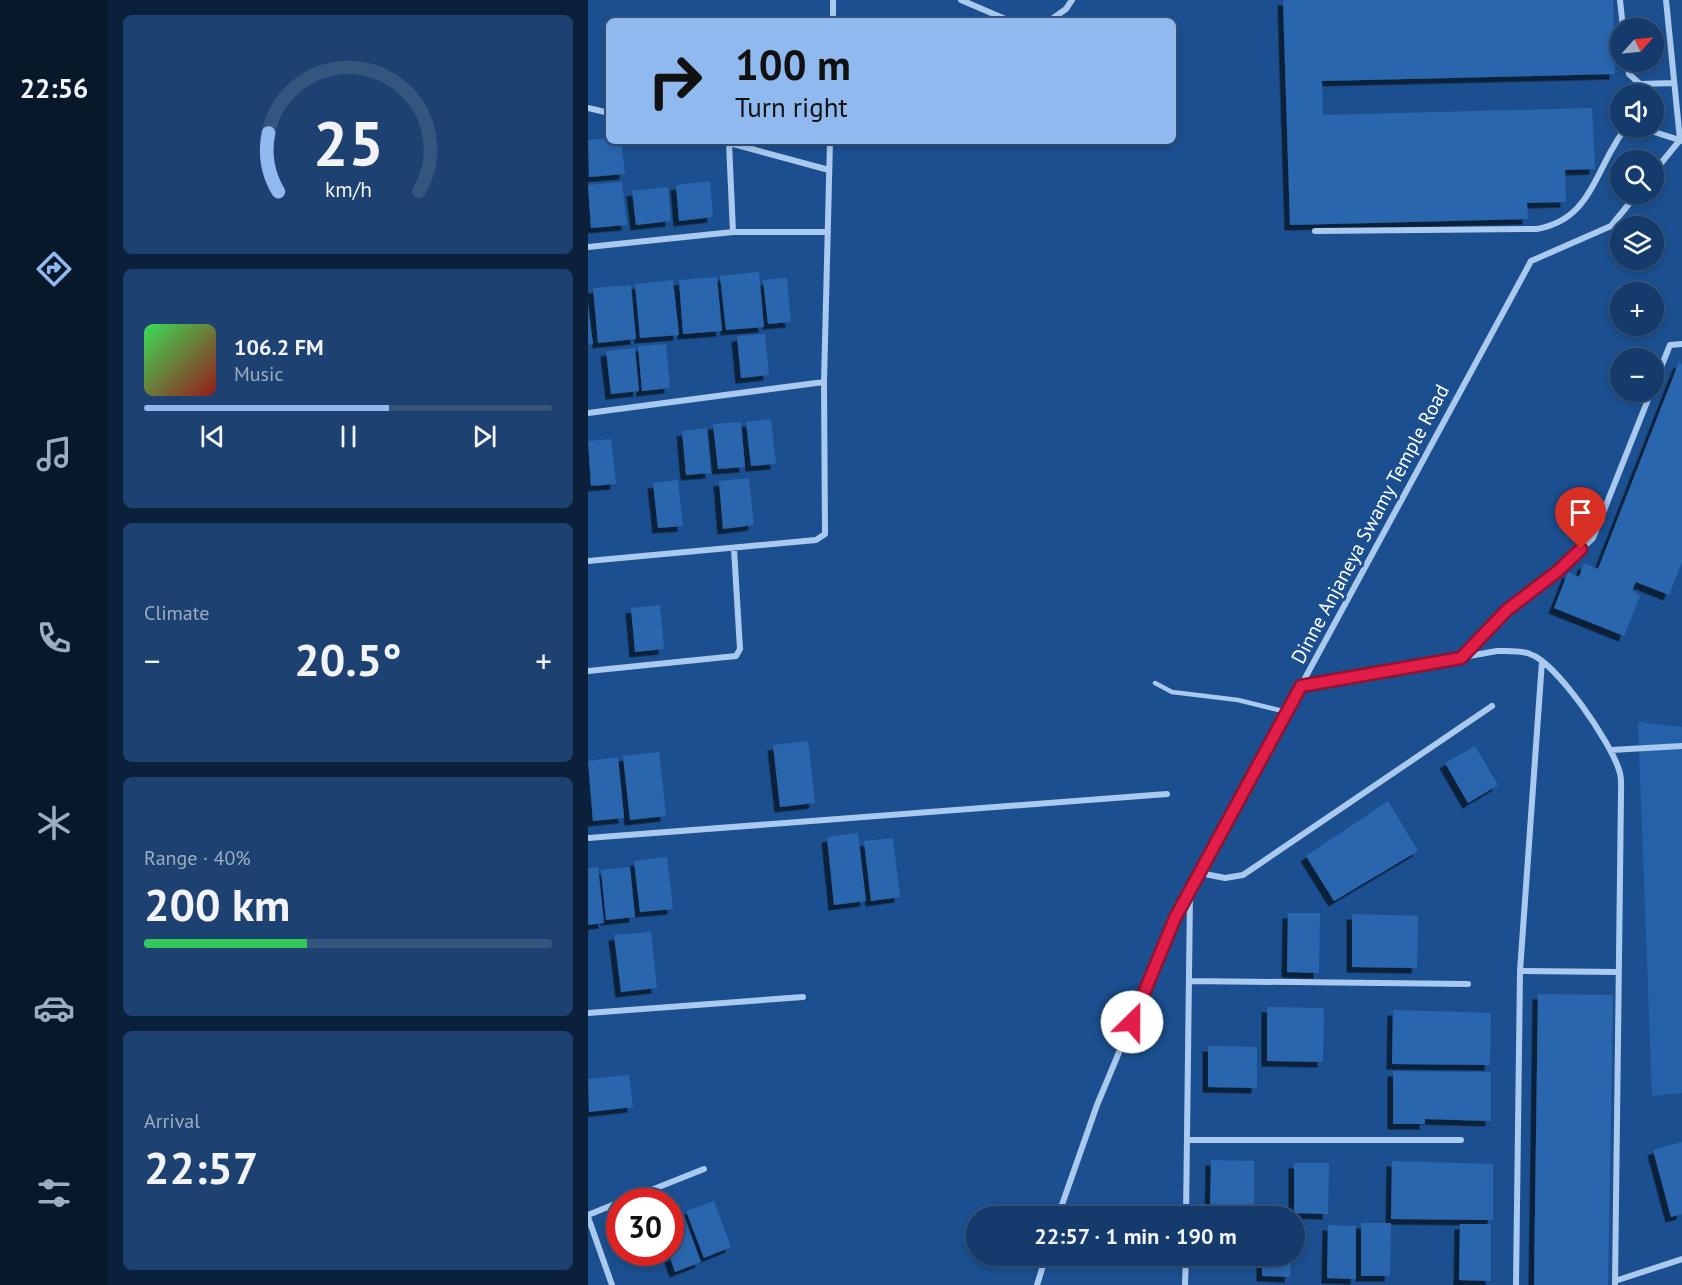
<!DOCTYPE html>
<meta charset="utf-8">
<style>
body{margin:0;font-family:"PT Sans",sans-serif;background:#1d4271;color:#f1f3f6;height:100vh;display:flex;flex-direction:column;font-size:22px;white-space:nowrap}
*{box-sizing:border-box;margin:0}
p{font-size:20px;color:#9dadc1}
.icon{flex:none;width:33px;height:33px;fill:none;stroke:currentColor;stroke-width:2;stroke-linecap:round;stroke-linejoin:round}
.map{position:relative;flex:1;overflow:hidden}
.drawer{display:flex;flex-direction:column;gap:15px;padding:15px;background:#0b203b;width:480px}
.drawer>*{flex:none}
.hud{position:absolute;left:18px;top:18px;width:570px;height:126px;border-radius:9px;box-shadow:0 3px 9px #0003,0 0 0 2px #33557e;background:#90b9f0;color:#111;overflow:hidden}
.needle{width:39px;rotate:63deg}
.tools{position:absolute;left:1022px;top:18px;display:grid;gap:12px}
.tools a{display:grid;place-items:center;width:54px;height:54px;border-radius:50%;background:#143b6b;box-shadow:0 3px 9px #0003,0 0 0 2px #33557e;font-size:30px}
.speed{position:absolute;left:18px;top:1188px;display:flex;gap:12px;font-size:30px;font-weight:700;text-align:center}
.speed>*{display:grid;place-content:center;width:78px;height:78px;border-radius:50%;background:#143b6b;box-shadow:0 3px 9px #0003,0 0 0 2px #33557e;line-height:1}
.speed .limit{border:9px solid #d22;background:#fff;color:#111}
.pin{position:absolute;display:grid;place-items:center;width:51px;height:51px;color:#fff;margin:-62px -26px;border-radius:50% 50% 50% 0;rotate:-45deg;box-shadow:0 0 6px #0007}
.pin .icon{rotate:45deg}
.me{position:absolute;width:66px;margin:-33px;rotate:23deg;stroke-linejoin:round;filter:drop-shadow(0 0 4px #0008)}
.turn{display:flex;align-items:center;gap:21px;height:126px;padding:0 30px;font-size:27px}
.turn .icon{width:78px;height:78px;stroke-width:2.5}
.turn b{display:block;font-size:42px;line-height:51px}
.big{font-size:45px;font-weight:700;line-height:1.1}
.drawer .card{flex:1;display:flex;flex-direction:column;justify-content:center;gap:9px;min-width:0;padding:0 21px;border-radius:9px;background:#1d4271}
.drawer .dial{align-items:center;gap:0}
.dial svg{height:156px;overflow:visible;fill:none;stroke:#33557e;stroke-width:7;stroke-linecap:round;text-anchor:middle}
.dial text{fill:#f1f3f6;stroke:none}
.song{display:flex;align-items:center;gap:18px}
.cover{width:72px;height:72px;border-radius:9px;background:linear-gradient(135deg,hsl(130 70% 55%),hsl(0 70% 35%))}
.played{height:6px;border-radius:3px;background:linear-gradient(90deg,#90b9f0 60%,#33557e 60%)}
.keys{display:flex;justify-content:space-around;direction:ltr}
.heat{display:flex;justify-content:space-between;align-items:center;font-size:33px;direction:ltr}
.charge{height:9px;border-radius:4px;background:linear-gradient(90deg,#34c759 40%,#33557e 0)}
.trip{position:absolute;left:378px;top:1206px;width:339px;height:60px;border-radius:30px;background:#143b6b;box-shadow:0 3px 9px #0003,0 0 0 2px #33557e;font-weight:700;line-height:60px;text-align:center}
main{display:flex;flex:1;min-height:0}
.menu{display:flex;flex-direction:column;width:108px;justify-content:space-around;align-items:center;background:#08182b;color:#9dadc1}
.menu .icon{width:42px;height:42px}
.menu .selected{color:#90b9f0}
.menu b{font-size:27px;color:#f1f3f6}
.map>svg:first-child{display:block}
.green{fill:#2461a8}
.building{fill:#2a66ad;filter:url(#shadow)}
.lines{fill:none;stroke-linecap:round;stroke-linejoin:round}
.service{stroke:#a9c9ee;stroke-width:4.5}
.minor{stroke:#a9c9ee;stroke-width:6}
.route-casing{stroke:#92132f;stroke-width:15}
.route{stroke:#e11d48;stroke-width:10}
.labels{text-anchor:middle;stroke-width:6;stroke-linejoin:round;paint-order:stroke}
.street-label{font-size:20px;fill:#fff;stroke:#1b4f8f}
</style>
<main>
<nav class="menu">
<b>22:56</b>
<svg class="icon selected" aria-label="directions" viewBox="0 0 24 24"><path d="M12 3l9 9-9 9-9-9zM9 14v-3h6M13 9l2 2-2 2"/></svg>
<svg class="icon" aria-label="music" viewBox="0 0 24 24"><path d="M9 18V5l10-2v13"/><circle cx="6" cy="18" r="3"/><circle cx="16" cy="16" r="3"/></svg>
<svg class="icon" aria-label="phone" viewBox="0 0 24 24"><path d="M5 4h4l2 5-3 2q2 4 5 5l2-3 5 2v4C11 20 4 13 5 4z"/></svg>
<svg class="icon" aria-label="climate" viewBox="0 0 24 24"><path d="M12 3v18M4 7l16 10M4 17L20 7"/></svg>
<svg class="icon" aria-label="car" viewBox="0 0 24 24"><path d="M5 17H2v-5l4-1 3-4h7l3 4 3 1v5h-3M9 17h6M6 11h13"/><circle cx="7" cy="17" r="2"/><circle cx="17" cy="17" r="2"/></svg>
<svg class="icon" aria-label="filters" viewBox="0 0 24 24"><path d="M4 7h16M4 17h16"/><circle cx="9" cy="7" r="2"/><circle cx="15" cy="17" r="2"/></svg>
</nav>
<section class="drawer">
<div class="card dial"><svg viewBox="0 0 100 80">
<path d="M14 69A42 42 0 1 1 86 69"/>
<path d="M14 69A42 42 0 0 1 9 39" stroke="#90b9f0"/>
<text x="50" y="56" font-size="32" font-weight="700">25</text>
<text x="50" y="72" font-size="11">km/h</text>
</svg></div>
<div class="card">
<div class="song"><i class="cover"></i><div><b>106.2 FM</b><p>Music</p></div></div>
<div class="played"></div>
<div class="keys"><svg class="icon" aria-label="previous" viewBox="0 0 24 24"><path d="M18 5L8 12l10 7zM5 5v14"/></svg><svg class="icon" aria-label="pause" viewBox="0 0 24 24"><path d="M8 5v14M16 5v14"/></svg><svg class="icon" aria-label="next" viewBox="0 0 24 24"><path d="M6 5l10 7-10 7zM19 5v14"/></svg></div>
</div>
<div class="card"><p>Climate</p>
<div class="heat"><a>−</a><b class="big">20.5°</b><a>+</a></div>
</div>
<div class="card"><p>Range · 40%</p><b class="big">200 km</b><div class="charge"></div></div>
<div class="card"><p>Arrival</p><b class="big">22:57</b></div>
</section>
<div class="map">
<svg width="1094" height="1285" viewBox="0 0 1094 1285">
<defs>
<filter id="shadow"><feDropShadow dx="-5.5" dy="5.5" stdDeviation="0" flood-color="#0009"/></filter>
</defs>
<rect width="100%" height="100%" fill="#1b4f8f"/>
<!-- green -->
<path class="green" d="M1050 722 1094 727V1093L1064 1096Z"/>
<!-- building -->
<path class="building" d="M695 0H1025L1027 74 734 81 735 115 1004 108 1007 169 977 170 978 202 939 203 940 219 702 225Z
M21 138V141H33L37 174 1 177 0 140Z
M122 181 125 217 91 221 88 185Z
M34 182 39 225 3 228 0 185Z
M80 187 83 221 48 225 44 191Z
M171 272 176 327 138 330 132 276Z
M129 277 134 331 95 334 91 280Z
M199 278 203 322 180 324 175 280Z
M85 280 91 335 52 338 47 284Z
M43 285 48 339 10 343 5 288Z
M0 306 5 344 0 345Z
M177 334 181 375 153 378 149 336Z
M78 344 82 388 54 391 50 346Z
M47 348 51 391 23 394 18 351Z
M1091 362 1094 364V562L1081 595 1048 582 1044 590 1052 596 1036 636 966 608 980 572 991 577 996 563 1010 569Z
M183 419 188 464 163 466 158 422Z
M153 422 157 467 130 469 125 424Z
M119 428 123 473 98 475 94 431Z
M23 439 28 484 3 486 0 441Z
M161 478 166 525 135 529 131 481Z
M90 480 95 526 70 528 65 483Z
M72 605 76 649 47 652 43 608Z
M220 741 227 803 192 807 185 745Z
M887 746 910 785 880 803 857 763Z
M71 752 78 816 42 820 35 756Z
M30 757 36 818 5 821 0 761Z
M800 801 830 851 746 901 718 856Z
M270 833 278 901 246 905 239 837Z
M305 838 312 897 283 901 276 841Z
M79 857 85 909 52 912 46 861Z
M10 867 16 923 0 925V868Z
M42 867 47 917 18 920 13 870Z
M700 913H732L731 973 699 972Z
M764 914 830 916 829 968 764 967Z
M63 932 69 988 33 992 26 935Z
M950 994 1025 995 1020 1285H946Z
M679 1007 736 1008 735 1062 679 1061Z
M805 1010 903 1013 902 1065 804 1064Z
M620 1046 669 1047V1088L620 1087Z
M805 1071 903 1072V1121L837 1119V1124H805Z
M41 1075 45 1107 1 1112 0 1079Z
M1094 1142V1214L1083 1217 1065 1150Z
M623 1160 666 1161V1216H622Z
M804 1161 905 1164V1220L803 1219Z
M706 1163H741L740 1214 706 1213Z
M126 1201 143 1247 116 1258 98 1211Z
M95 1213 113 1262 87 1272 80 1252H82V1217Z
M773 1223H803L802 1276H773Z
M872 1224H903V1281L871 1280Z
M740 1225 768 1226V1279L739 1278Z
M674 1256H703L702 1277 674 1276Z"/>
<g class="lines">
<!-- service -->
<path class="service" d="M567 683 584 692 650 700 699 712"/>
<!-- minor -->
<path class="minor" d="M373 0 422 21
M1032 0 1035 28
M245 21V0
M461 21 478 9 484 0
M1039 62 1041 74 1052 84 1086 83
M0 108 21 113
M1054 128 1094 141
M134 141 241 170
M141 143 145 232
M1065 173 1092 140 1078 0
M727 231 949 229C994 221 1003 188 1023 151 1028 143 1032 134 1038 128
M0 247 145 232H240
M1065 387 1082 345 1094 344
M0 413 236 382
M0 561 228 540 237 534 236 382 242 141
M874 657 919 610 970 571 1005 538 1063 392
M0 671 148 656 152 649 146 549
M713 686 909 651C920 651 932 650 942 654 969 663 1023 743 1031 770 1034 777 1033 786 1033 794L1027 1285
M1023 750 1094 746
M0 838 579 794
M612 873 637 878 655 875 904 706
M932 971 1030 972
M601 981 880 984
M0 1013 215 997
M599 1140H873
M33 1202 116 1169
M0 1215 32 1202
M470 1216 509 1105 587 918 943 261 1023 226 1049 194
M598 1216 602 895
M0 1217 24 1285
M1027 1281 1094 1259
M449 1285 458 1256
M597 1285 598 1256
M928 1285 932 971 954 661"/>
</g>
<g class="lines">
<defs>
<path id="route" d="M544 1022 587 918 713 686 873 658 919 610 970 571 993 549"/>
</defs>
<!-- route casing -->
<use href="#route" class="route-casing"/>
<!-- route -->
<use href="#route" class="route"/>
</g>
<g class="labels">
<!-- street labels -->
<g class="street-label">
<text transform="translate(782 524) rotate(-62)" y="7">Dinne Anjaneya Swamy Temple Road</text>
</g>
</g>
</svg>
<div class="tools">
<a><svg class="needle" viewBox="-14 -14 28 28"><path d="M0-13l5 13h-10z" fill="#e53935"/><path d="M0 13l5-13h-10z" fill="#9dadc1"/></svg></a>
<a><svg class="icon" aria-label="sound" viewBox="0 0 24 24"><path d="M4 9h4l5-4v14l-5-4H4zM17 9q2 3 0 6"/></svg></a>
<a><svg class="icon" aria-label="search" viewBox="0 0 24 24"><circle cx="10" cy="10" r="6"/><path d="M15 15l6 6"/></svg></a>
<a><svg class="icon" aria-label="layers" viewBox="0 0 24 24"><path d="M12 4l9 5-9 5-9-5zM3 14l9 5 9-5"/></svg></a>
<a>+</a>
<a>−</a>
</div>
<div class="speed"><div class="limit">30</div></div>
<div class="pin" style="left:993px;top:549px;background:#d93025"><svg class="icon" aria-label="arrive" viewBox="0 0 24 24"><path d="M6 21V4h12l-3 4 3 4H6"/></svg></div>
<svg class="me" style="left:544px;top:1022px" viewBox="-20 -20 40 40"><circle r="19" fill="#fff"/><path d="M0-13L10 11 0 6-10 11z" fill="#e11d48"/></svg>
<div class="trip">22:57 · 1 min · 190 m</div>
<div class="hud">
<div class="turn"><svg class="icon" aria-label="right" viewBox="0 0 24 24"><path d="M7 20v-9h11M14 6l5 5-5 5"/></svg><div><b>100 m</b>Turn right</div></div>
</div>
</div>
</main>
